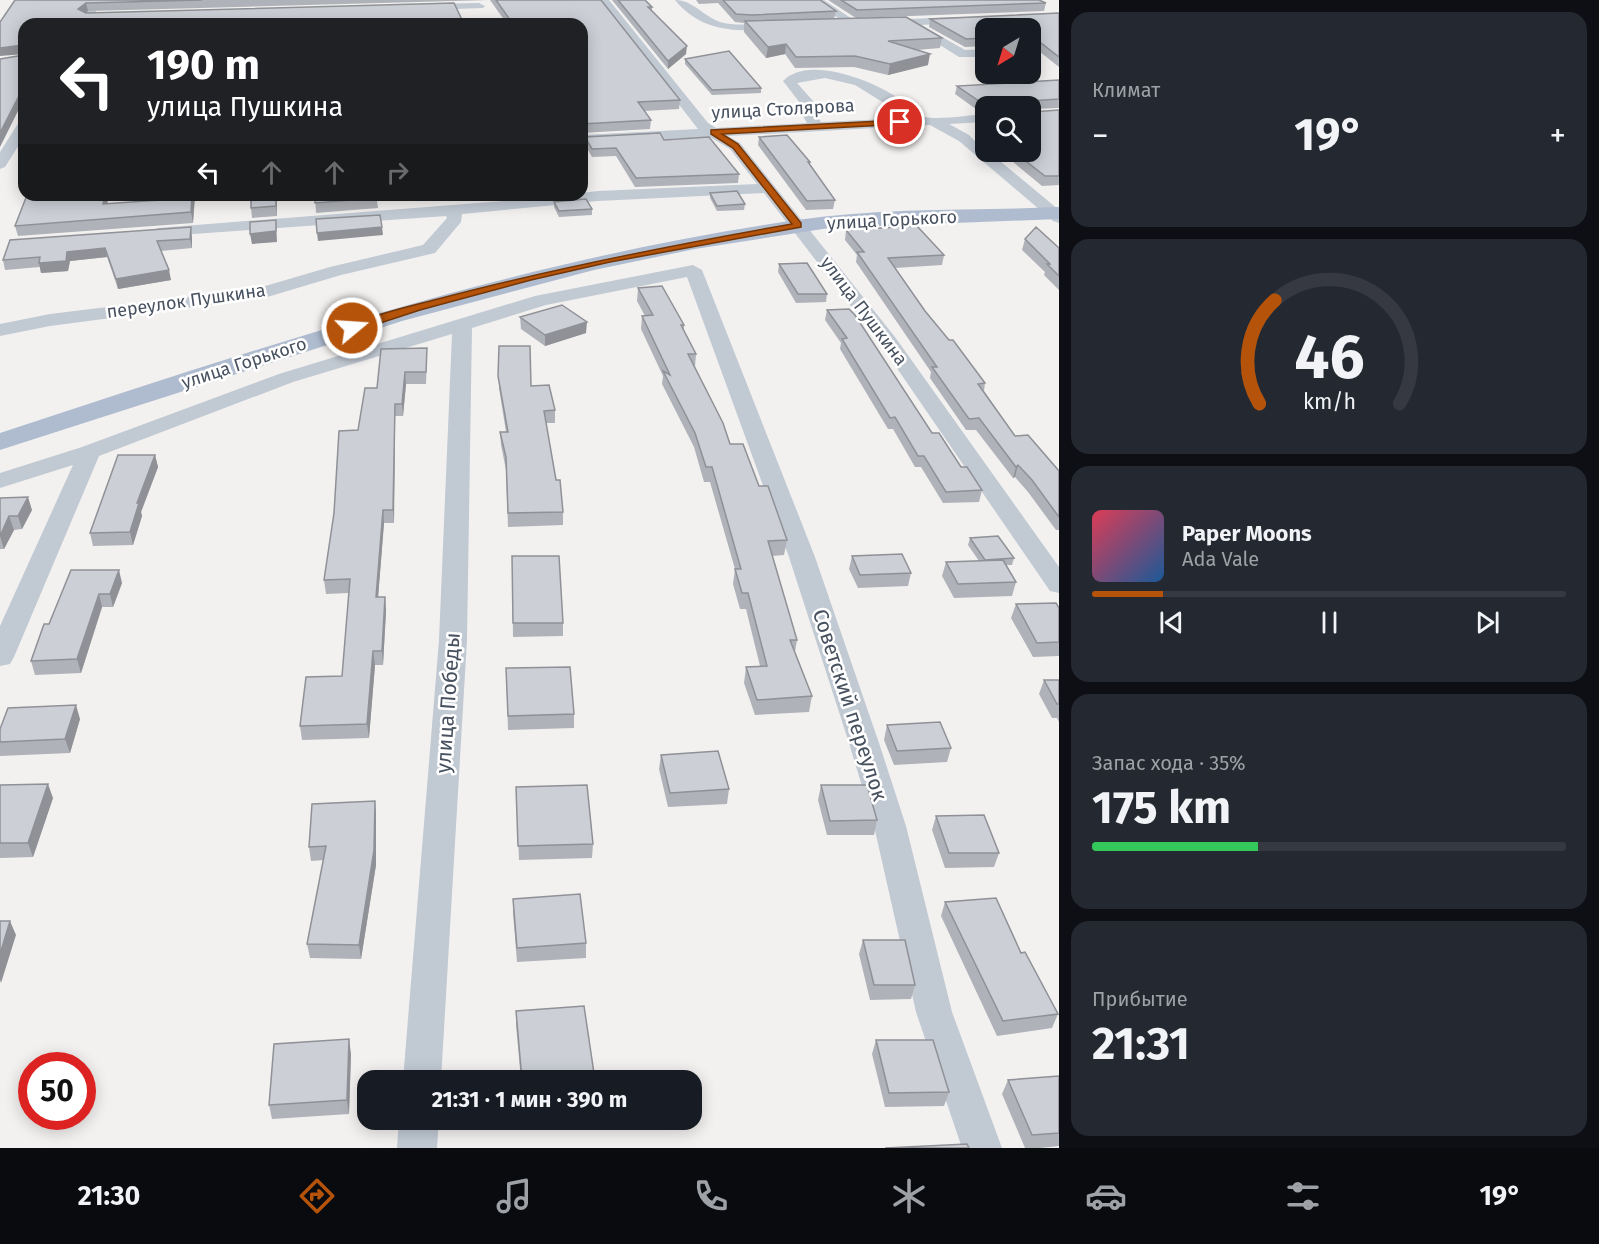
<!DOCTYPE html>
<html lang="ru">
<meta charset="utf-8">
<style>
body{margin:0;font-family:"Fira Sans",sans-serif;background:#242831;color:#f1f3f6;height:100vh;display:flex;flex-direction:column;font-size:22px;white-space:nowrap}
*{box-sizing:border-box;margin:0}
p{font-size:20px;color:#9ea1a6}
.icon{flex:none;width:33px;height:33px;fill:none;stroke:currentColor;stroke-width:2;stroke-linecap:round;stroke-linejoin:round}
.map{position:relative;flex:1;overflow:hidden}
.sheet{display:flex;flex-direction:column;gap:12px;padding:12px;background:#0d0f14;width:540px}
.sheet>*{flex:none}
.guide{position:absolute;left:18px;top:18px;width:570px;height:183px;border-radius:18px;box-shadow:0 3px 15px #0003;background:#202124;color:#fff;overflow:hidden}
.needle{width:39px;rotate:218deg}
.tools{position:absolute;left:975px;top:18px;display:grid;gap:12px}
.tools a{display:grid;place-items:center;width:66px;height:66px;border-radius:12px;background:#171b24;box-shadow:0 3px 15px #0003;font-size:30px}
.speed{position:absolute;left:18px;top:1052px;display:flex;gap:12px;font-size:30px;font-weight:700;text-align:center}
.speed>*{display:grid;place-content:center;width:78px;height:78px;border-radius:50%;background:#171b24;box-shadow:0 3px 15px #0003;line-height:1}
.speed .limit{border:9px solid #d22;background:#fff;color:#111}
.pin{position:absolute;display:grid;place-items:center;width:51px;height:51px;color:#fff;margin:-26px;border:3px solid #fff;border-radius:50%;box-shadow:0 2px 6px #0007}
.me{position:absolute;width:66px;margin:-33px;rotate:72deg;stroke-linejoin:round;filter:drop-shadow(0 0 4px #0008)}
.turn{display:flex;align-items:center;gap:21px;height:126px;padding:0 30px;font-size:27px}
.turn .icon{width:78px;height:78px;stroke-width:2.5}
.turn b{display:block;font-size:42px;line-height:51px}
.lanes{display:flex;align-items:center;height:57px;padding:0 30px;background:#0003;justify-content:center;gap:30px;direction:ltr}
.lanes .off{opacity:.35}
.big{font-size:45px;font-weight:700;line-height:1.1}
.sheet .tile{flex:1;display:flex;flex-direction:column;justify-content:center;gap:9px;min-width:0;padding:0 21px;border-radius:18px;background:#242831}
.sheet .dial{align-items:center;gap:0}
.dial svg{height:156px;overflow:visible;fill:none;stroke:#363941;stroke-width:7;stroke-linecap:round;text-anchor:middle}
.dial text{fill:#f1f3f6;stroke:none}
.song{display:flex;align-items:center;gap:18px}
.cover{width:72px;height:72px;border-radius:9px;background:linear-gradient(135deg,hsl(350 70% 55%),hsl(210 70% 35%))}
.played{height:6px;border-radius:3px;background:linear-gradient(90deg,#b45309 15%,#363941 15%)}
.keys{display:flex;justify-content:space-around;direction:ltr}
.heat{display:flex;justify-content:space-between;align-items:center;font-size:33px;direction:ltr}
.charge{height:9px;border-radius:4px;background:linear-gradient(90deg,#34c759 35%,#363941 0)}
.trip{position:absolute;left:357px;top:1070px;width:345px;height:60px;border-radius:18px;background:#171b24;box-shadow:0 3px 15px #0003;font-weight:700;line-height:60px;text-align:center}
.tab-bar{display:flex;height:96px;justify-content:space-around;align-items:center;background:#090b0e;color:#9ea1a6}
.tab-bar .icon{width:42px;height:42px}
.tab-bar .current{color:#b45309}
.tab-bar b{font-size:27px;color:#f1f3f6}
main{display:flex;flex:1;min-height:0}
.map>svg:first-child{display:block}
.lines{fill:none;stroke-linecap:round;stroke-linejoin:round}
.minor{fill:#c1c9d3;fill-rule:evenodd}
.major{fill:#afbcd0;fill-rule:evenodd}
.wall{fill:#afb2b8}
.shaded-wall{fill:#8f9196}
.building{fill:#cccfd6;stroke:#8f9196;stroke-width:1.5}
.route{fill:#b45309;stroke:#753606;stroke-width:1.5}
.labels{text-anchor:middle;stroke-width:5;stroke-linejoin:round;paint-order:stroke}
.far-street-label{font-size:18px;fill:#47515f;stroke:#fff}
.street-label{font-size:21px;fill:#47515f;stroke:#fff}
</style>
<main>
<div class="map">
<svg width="1059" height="1148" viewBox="0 0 1059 1148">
<rect width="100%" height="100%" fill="#f3f1f0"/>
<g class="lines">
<!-- minor -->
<path class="minor" d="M92 0H102L89 24H77Z
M598 0H609L708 123 716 128 807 123 801 113 800 103 783 81C808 55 870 80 895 96 904 102 916 115 925 117 940 120 970 115 986 114V122L949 124 969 135 986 152H989L1059 210V223L1053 221 959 141 930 125 728 136 740 143 895 337 1059 567V593L1050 591 881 345 764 193 598 201 462 214 461 222 435 253 341 275 264 298 50 326 0 336V324L50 314 255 289 330 267 423 245 447 218 446 216 152 237 150 233 158 228 582 195V193L598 191 757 184 730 149 710 137 582 143V135L698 129ZM825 78 855 85 908 118 821 122 815 113 814 102 797 83Z
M675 0C693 0 703 16 720 22 738 27 759 23 777 23L783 26 777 29C738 32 702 33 675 0Z
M812 0H824L858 23 848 25Z
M479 3 485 6 483 8 423 10 417 7 423 4Z
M963 17 967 18V22L921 25 965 50 986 49V57H959L908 25 879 26 873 23 879 20Z
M24 121V137L5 167 0 169V152L19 122Z
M693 265 702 270 815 557 879 743 906 826 952 1012 1002 1148H962L916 1012 874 826 849 743 789 557 687 277 546 305 472 328 467 640 441 1080H403L439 640 452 334 293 382 99 456 14 657 10 664 0 666V626L73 465 0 488V473L82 447 279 374 535 296Z
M399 1119H439L437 1148H397Z"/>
<!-- major -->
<path class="major" d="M1059 207V219L829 228 695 249 594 270 402 321 0 450V433C261 347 524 259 797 220 884 207 972 211 1059 207Z"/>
</g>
<!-- wall -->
<path class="wall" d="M15 0H601L680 100 679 109 644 111 651 120 650 129 582 133V24H507L490 0 88 11 85 13H86L24 24Z
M612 0H645L652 7V11L686 54 668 69Z
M696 0H820L836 11 834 19 942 38 940 48 917 50 928 65 888 75 854 67 795 68 785 54 766 58 744 32V23L735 22 718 3 699 4Z
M828 0H1039L1046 3 1044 11 856 18Z
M1059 13V67L1030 44V28H986V46L965 47 929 27 930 19Z
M685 59 761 88V93L712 95 685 64Z
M1059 80V108L1032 109V112L1059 110V185L1042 186 1001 152H1030V106H986V112H980L955 94 957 86Z
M585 137 664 140 739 174 738 183 635 187 616 156 592 157 585 145Z
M759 137 810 162V165L835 200 833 209 806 210 758 145Z
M710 193 745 204 744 210 717 211 710 198Z
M27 195H109L107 204 160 200 195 195 193 223 18 236 15 226Z
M251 195H277V216L252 218 251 208Z
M315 195H376L378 208 316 213Z
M554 202 592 209V215L559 217 554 207Z
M846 230 944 255 942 265 895 268 925 311 985 383 984 391 1015 436 1059 471V530H1056L1028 492 1015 477 1013 478 976 430H966L930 378 931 372 856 262 857 255 845 240Z
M192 237V248L161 251 171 280 118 289 107 257 70 261 68 271 41 273 40 267 5 270 3 260Z
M1025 239 1059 248V290L1044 275 1045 272 1022 250Z
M779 264 827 294 826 302 796 303 778 272Z
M638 288 684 325V330L696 354 695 367 730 444 759 486 787 540 784 555 772 556 797 640 795 652 812 696 809 712 755 715 744 683 746 667 760 666 746 609H740L733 584 735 569 710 482H704L694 447 662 384 663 376 641 329 642 316H645L637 301Z
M827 310 961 467 982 490 979 502 943 503 921 467H915L893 429H888L840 349 841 343 825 320Z
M520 317 586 333 545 346 521 329Z
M499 346 531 386 555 410V423H546L556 480 563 512V525L508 527 506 470 501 445 500 432H506L499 388Z
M427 360 426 384H406L403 416H395L394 523H384L378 597H385L386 611 383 665H375L369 738 302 740 300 726 342 676 349 593 326 594 324 580 358 430 377 388Z
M155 455 158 467 141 512 142 516 133 545 93 546 90 533Z
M0 498 32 510 22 529 14 530 4 549H0Z
M970 538 1014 558 1012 565H1006L1016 582 1012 596 954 598 942 576 946 562 979 561 968 545Z
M512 556 563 623V636L513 637Z
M852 556 911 573 908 586 858 588 849 569Z
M71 570 122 583 113 607H102L81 673 35 675 31 661 49 624Z
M1016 604 1059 608V656L1033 657 1011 618Z
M506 668 574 714V728L508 730Z
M1044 680H1059V722L1057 718H1052L1039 694Z
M80 719 70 753 0 756V729Z
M887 725 951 748 947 762 894 765 884 740Z
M661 755 729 789 727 804 668 807 659 769Z
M0 785 53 798 33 857 0 858Z
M821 785 877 820 874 835H827L818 800Z
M516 787 593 844 592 858 519 860Z
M375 801 376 815V865L361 959 310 958 307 944 324 860 311 861 309 847Z
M936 816 999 853 994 867 945 868 932 830Z
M513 899 586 943V958L517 962 513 913Z
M945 902 1021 953 1058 1014 1052 1028 997 1036 941 916Z
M863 940 915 985 911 999 870 1000 859 954Z
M516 1011 595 1080H521L516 1025Z
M876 1040 949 1092 944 1106 885 1107 872 1054Z
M351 1054 349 1114 272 1119 269 1105Z
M1059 1076V1146L1040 1148H1025L1002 1094 1008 1080Z"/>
<!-- shaded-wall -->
<path class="shaded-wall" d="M86 3 88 11 80 17 78 9Z
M786 44 785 54 766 58 768 47Z
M22 45 24 54 0 56V48Z
M687 46 686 54 668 69V61Z
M930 54 928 65 888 75 890 64Z
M24 86V99L0 147V133Z
M105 195H109L105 214 103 204Z
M192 195H195L193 223 191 212Z
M276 195H277V216L276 206Z
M276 220 277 242 252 244 250 234Z
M191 227 192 237V248L190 239Z
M382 227 383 235 318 241 317 233Z
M105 248 107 257 70 261 68 271 41 273 39 263 67 252Z
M169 270 171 280 118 289 116 279Z
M587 322 586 333 545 346V335Z
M405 372 406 384 403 416 402 404Z
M395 404V416L394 523 393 510Z
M155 455 158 467 141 512 142 516 133 545 130 532 137 503Z
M1018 465 1015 477 1013 478 1016 467Z
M28 497 32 510 22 529 18 516Z
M383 510 384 523 377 611 376 597Z
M9 516 14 530 4 549 0 536Z
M119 570 122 583 113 607 110 594Z
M99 594 102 607 81 673 77 659Z
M385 597 386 611 383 665 382 651Z
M373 651 375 665 369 738 367 724Z
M76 705 80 719 70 753 65 739Z
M48 784 53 798 33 857 28 843Z
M375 801 376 815V865L361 959 359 945Z
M10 921 16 935 1 983 0 980V954Z
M349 1039 351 1054 349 1114 347 1100Z"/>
<!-- building -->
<path class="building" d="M15 0H202L86 3 78 9 86 13 454 3 464 24H24V54L22 45 0 48V22Z
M496 0H601L680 100 638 102 651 120 582 124V24H513Z
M618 0H645L652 7H648L687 46 668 61Z
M723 0H820L836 11 751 15 736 14Z
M841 0H1039L1046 3 857 10Z
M1059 13V57L1032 36H1030V28H986V38L966 39 930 19Z
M906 17 942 38 888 41 930 54 890 64 855 56 796 57 786 44 768 47 745 21Z
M729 51 761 88 712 90 685 59Z
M24 55V86L0 133V59Z
M1059 80V99L1030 101 1032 112 1059 110V176H1045L1014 152H1030V106H990L989 104 982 103 957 86Z
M660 133 664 140 709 137 739 174 636 178 616 148 592 149 585 137Z
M787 135 810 162H808L835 200 807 201 759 137Z
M737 191 745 204 717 206 710 193Z
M27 195H105L103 204 160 200 161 195H192L191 212 15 226Z
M251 195H276V206L251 208Z
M315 195H376L377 198 315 203Z
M586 199 592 209 559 211 554 202Z
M380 215 382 227 317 233 316 219Z
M276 220V231L250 234V222Z
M917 226 944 255 888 258 925 311 949 340H953L985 383 978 384 1015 436 1028 435 1059 471V517L1032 480 1018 465 1016 467 979 418 969 419 932 367H937L857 252H864L846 230Z
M191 227 190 239 157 241 169 270 116 279 105 248 67 252 66 261 39 263 40 257 3 260 10 240Z
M1036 227 1059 248V276L1047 264H1050L1025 239Z
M807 263 827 294H798L779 264Z
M662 286 684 325H681L696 354H688L723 423 730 444H743L759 486H768L787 540 768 541 797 640H790L812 696 757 700 746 667 767 666 748 593H742L735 569H741L712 467H706L695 433 663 371 670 375 642 316 653 315 638 288Z
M562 305 587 322 545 335 520 317Z
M849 309 855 315 932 433H939L961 467H967L982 490 946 492 924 456H918L895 417 890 418 842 339 847 338 827 310Z
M499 346H530L531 386 549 385 555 410 544 411 556 480H560L563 512 508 513 506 457 500 432H508L498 376Z
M427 348 426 372H405L402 404H395L393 510H383L376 597H385L382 651H373L367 724 300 726 306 677 342 676 350 579 324 580 334 513 339 431 358 430 365 388H377L381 349Z
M118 455H155L137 503H139L130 532 90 533Z
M28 497 18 516H9L0 536V498Z
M998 536 1014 558 985 560 970 538Z
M902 554 911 573 860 575 852 556Z
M512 556H559L563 623H513Z
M1003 560 1016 582 958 584 946 562Z
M71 570H119L110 594H99L77 659 31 661 44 624H49Z
M1056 603 1059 608V642L1037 643 1016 604Z
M570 667 574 714 508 716 506 668Z
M1044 680H1059V704H1057Z
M76 705 65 739 0 742V729L8 708Z
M940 722 951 748 897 751 887 725Z
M718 751 729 789 670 793 661 755Z
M48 784 28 843H0V785Z
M587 785 593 844 518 846 516 787Z
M821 785H867L877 820 830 821Z
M375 801 374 850 359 945 307 944 326 846 309 847 312 804Z
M984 815 999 853H949L936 816Z
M580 894 586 943 517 948 513 899Z
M996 898 1021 953 1025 952 1058 1014 1003 1021 945 902Z
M0 921H10L0 954Z
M863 940H905L915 985H874Z
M584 1006 595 1080H522L516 1011Z
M349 1039 347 1100 269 1105 274 1044Z
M876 1040H933L949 1092 889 1093Z
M1059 1076V1133L1032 1135 1008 1080Z
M967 1144 969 1148H885Z"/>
<!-- route -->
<path class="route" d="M900 120 903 124 722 134 738 144 801 223V227L610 262 531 280 420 310 356 331 347 328C361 317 418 304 438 299 555 268 673 245 792 224L733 148 711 134V130Z"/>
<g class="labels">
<!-- far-street labels -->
<g class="far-street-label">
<text transform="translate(783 109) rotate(-3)" y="6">улица Столярова</text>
<text transform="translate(892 220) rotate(-3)" y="6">улица Горького</text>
<text transform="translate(186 301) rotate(-8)" y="6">переулок Пушкина</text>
<text transform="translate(864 311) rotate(53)" y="6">улица Пушкина</text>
<text transform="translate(244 363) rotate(-18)" y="6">улица Горького</text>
</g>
<!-- street labels -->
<g class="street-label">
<text transform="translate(448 703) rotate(-86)" y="7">улица Победы</text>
<text transform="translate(850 705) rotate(72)" y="7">Советский переулок</text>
</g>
</g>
</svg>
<div class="tools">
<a><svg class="needle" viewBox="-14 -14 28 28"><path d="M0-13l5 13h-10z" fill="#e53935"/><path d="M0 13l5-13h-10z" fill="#9ea1a6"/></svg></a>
<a><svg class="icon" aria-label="search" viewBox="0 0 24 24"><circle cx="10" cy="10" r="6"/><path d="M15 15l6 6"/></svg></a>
</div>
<div class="speed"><div class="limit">50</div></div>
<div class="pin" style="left:900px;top:122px;background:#d93025"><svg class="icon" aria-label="arrive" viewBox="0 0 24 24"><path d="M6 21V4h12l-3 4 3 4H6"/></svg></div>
<svg class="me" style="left:352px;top:328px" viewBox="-20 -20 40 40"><circle r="17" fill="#b45309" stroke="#fff" stroke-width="3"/><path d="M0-11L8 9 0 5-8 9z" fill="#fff"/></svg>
<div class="trip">21:31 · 1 мин · 390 m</div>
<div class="guide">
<div class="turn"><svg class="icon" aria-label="left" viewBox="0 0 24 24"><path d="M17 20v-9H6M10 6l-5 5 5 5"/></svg><div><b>190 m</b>улица Пушкина</div></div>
<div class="lanes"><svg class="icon" aria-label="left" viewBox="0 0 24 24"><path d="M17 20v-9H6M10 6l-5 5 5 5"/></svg><svg class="icon off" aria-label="ahead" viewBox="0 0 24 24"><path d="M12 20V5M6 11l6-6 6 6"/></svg><svg class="icon off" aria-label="ahead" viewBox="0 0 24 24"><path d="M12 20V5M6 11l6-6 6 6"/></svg><svg class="icon off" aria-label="right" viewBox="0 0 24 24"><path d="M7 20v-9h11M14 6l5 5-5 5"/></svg></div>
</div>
</div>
<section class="sheet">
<div class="tile"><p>Климат</p>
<div class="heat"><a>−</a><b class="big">19°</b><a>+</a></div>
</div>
<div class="tile dial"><svg viewBox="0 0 100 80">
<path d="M14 69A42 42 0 1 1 86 69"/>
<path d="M14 69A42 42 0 0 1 22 16" stroke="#b45309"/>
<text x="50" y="56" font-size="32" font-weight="700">46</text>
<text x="50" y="72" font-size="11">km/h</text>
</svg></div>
<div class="tile">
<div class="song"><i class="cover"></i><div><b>Paper Moons</b><p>Ada Vale</p></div></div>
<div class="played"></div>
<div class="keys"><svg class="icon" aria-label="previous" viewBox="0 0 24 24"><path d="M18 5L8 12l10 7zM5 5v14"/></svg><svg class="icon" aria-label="pause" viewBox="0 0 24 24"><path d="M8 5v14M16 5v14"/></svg><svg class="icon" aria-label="next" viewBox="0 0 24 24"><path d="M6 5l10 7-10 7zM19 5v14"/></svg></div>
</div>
<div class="tile"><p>Запас хода · 35%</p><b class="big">175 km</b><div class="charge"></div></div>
<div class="tile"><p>Прибытие</p><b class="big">21:31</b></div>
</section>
</main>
<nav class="tab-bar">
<b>21:30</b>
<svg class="icon current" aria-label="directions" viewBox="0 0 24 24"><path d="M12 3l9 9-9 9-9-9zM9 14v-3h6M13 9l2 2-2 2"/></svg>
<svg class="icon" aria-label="music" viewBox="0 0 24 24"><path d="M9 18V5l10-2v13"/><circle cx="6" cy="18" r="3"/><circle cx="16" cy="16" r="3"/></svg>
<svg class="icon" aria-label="phone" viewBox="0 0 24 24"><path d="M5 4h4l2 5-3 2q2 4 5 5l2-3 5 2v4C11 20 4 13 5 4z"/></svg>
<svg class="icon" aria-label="climate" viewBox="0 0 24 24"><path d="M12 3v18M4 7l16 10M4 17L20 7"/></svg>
<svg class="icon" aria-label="car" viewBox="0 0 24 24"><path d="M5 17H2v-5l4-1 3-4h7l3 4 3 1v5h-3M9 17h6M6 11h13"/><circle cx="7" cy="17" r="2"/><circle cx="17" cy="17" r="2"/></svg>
<svg class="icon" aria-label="filters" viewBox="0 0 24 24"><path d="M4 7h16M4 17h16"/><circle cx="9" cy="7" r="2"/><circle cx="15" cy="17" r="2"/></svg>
<b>19°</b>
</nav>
